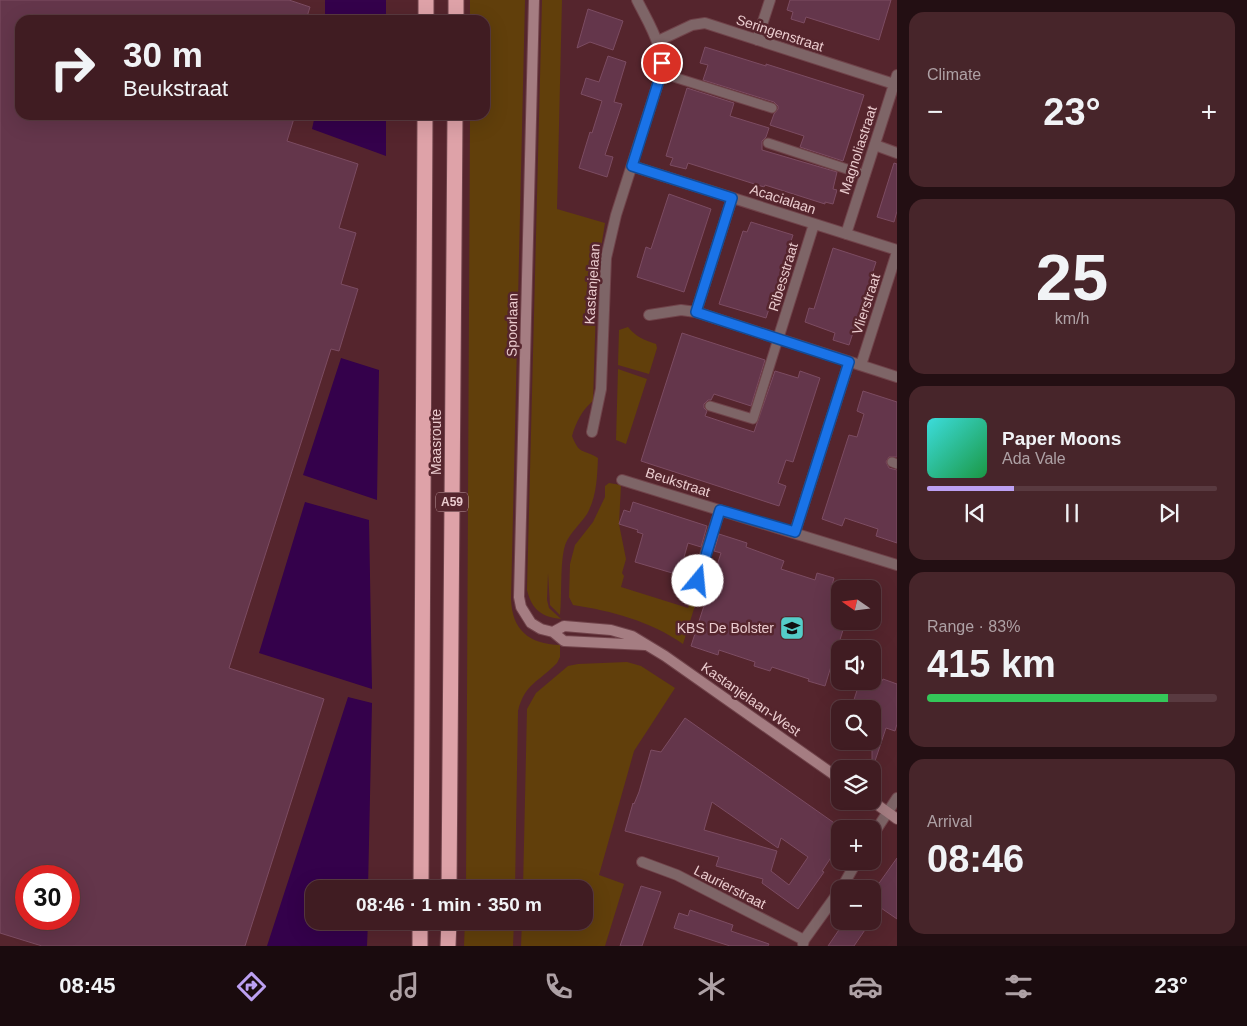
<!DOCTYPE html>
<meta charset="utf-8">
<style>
body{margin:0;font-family:Helvetica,sans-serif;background:#47252a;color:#f1f3f6;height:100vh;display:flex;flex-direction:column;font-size:19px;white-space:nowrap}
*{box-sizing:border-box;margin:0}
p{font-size:16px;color:#aea1a5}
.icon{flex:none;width:28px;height:28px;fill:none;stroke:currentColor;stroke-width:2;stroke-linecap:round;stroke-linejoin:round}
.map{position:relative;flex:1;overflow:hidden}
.side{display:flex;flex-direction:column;gap:12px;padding:12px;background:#230f13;width:350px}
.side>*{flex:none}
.hud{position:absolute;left:15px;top:15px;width:475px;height:105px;border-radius:15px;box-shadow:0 5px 20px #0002,0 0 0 1px #593a40;background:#401c22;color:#f1f3f6;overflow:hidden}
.needle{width:32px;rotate:284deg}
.fabs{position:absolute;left:831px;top:580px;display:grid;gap:10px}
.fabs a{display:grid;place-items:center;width:50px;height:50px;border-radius:10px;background:#401c22;box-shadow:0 5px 20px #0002,0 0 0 1px #593a40;font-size:25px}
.speed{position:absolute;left:15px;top:865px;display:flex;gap:10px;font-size:25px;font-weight:700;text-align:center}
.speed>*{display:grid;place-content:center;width:65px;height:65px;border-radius:50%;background:#401c22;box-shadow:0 5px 20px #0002,0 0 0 1px #593a40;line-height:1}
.speed .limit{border:8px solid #d22;background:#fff;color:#111}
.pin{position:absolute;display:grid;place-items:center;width:42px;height:42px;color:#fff;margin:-21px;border:2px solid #fff;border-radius:50%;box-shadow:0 1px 5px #0007}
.me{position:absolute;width:55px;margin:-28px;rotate:17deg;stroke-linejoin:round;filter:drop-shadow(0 0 4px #0008)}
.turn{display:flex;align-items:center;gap:18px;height:105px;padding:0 25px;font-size:22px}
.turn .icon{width:65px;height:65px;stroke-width:2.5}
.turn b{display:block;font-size:35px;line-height:42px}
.big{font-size:38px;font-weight:600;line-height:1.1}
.side .card{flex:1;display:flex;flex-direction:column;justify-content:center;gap:8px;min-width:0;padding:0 18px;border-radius:15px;background:#47252a}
.side .dial{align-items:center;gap:0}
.dial b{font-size:65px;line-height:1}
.song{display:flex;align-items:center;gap:15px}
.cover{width:60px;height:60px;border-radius:8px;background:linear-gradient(135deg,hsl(180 70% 55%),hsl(140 70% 35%))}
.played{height:5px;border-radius:2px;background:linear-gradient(90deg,#bca0f2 30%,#593a40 30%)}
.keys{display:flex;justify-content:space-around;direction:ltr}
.heat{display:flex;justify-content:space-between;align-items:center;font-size:28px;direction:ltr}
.charge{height:8px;border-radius:4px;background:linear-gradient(90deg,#34c759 83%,#593a40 0)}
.trip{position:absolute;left:305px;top:880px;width:288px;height:50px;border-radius:15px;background:#401c22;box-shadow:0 5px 20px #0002,0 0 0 1px #593a40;font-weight:600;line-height:50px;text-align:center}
.menu{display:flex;height:80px;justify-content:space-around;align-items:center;background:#1a0b0e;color:#aea1a5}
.menu .icon{width:35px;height:35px}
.menu .on{color:#bca0f2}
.menu b{font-size:22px;color:#f1f3f6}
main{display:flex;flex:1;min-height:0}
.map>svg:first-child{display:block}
.green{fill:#613f0b}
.water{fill:#34014b}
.building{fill:#64364b;stroke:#7c4c62;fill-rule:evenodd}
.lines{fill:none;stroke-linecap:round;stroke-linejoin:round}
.service-casing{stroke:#70434a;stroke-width:11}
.minor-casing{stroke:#70434a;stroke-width:12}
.secondary-casing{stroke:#70434a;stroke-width:12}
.motorway-casing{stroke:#70434a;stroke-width:17}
.service{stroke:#7e6567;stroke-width:9}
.minor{stroke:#7e6567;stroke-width:10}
.secondary{stroke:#a57d82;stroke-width:10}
.motorway{stroke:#dea2a8;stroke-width:15}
.route-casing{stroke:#114b97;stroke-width:12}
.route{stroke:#1a73e8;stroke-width:9}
.labels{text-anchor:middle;stroke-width:5;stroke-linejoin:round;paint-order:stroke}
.shield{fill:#55252d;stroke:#be9a9e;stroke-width:1}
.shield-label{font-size:12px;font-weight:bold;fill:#ebcccf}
.street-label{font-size:14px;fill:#ebcccf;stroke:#55252d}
.poi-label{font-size:14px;fill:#ebcccf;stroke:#55252d;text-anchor:end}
</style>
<main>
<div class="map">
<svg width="897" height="946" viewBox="0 0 897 946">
<rect width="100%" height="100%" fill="#55252d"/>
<!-- green -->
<path class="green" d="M470 0H525L511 599C512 630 529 644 560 645V657L557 663C539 682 525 683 518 711L515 889H466L470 115H485V20H470Z
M542 0H562L557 209 605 223 597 273 593 401C582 410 576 422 572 436 580 456 582 448 598 458 597 477 597 496 587 514 579 526 567 535 564 549 560 568 562 595 560 615L550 605 548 573 547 600 549 608 561 619C542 617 532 610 527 590Z
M628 327C636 337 644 340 656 344L657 348 649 374 618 365 619 330Z
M618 369 647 379 626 444 616 440Z
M609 483 621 485 619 524 626 559 622 573 624 576 621 587 688 608 692 597 697 599 683 644C650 621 612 611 573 605L569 597 570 564 575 545 593 522 605 497V486Z
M627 662 641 666 675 688 634 751 599 875 624 884 605 946H521L522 921H584V889H523L527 709 536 693 568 666 578 664Z
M465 921H514L513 946H464Z"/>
<!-- water -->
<path class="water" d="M325 0H386V20H325Z
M315 115H386V156L312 129Z
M341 358 379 370 377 500 303 475Z
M305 502 369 520 372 689 259 653Z
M348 697 372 703 368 889H314V921H368L367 946H267Z"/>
<!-- building -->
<path class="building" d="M0 0H289L310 7 306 20H20V115H295L287 141 358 164 339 228 356 233 341 284 358 289 339 351 331 349 229 668 324 699 245 946H42L0 933ZM26 876H69V919H26Z
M790 0H891L879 40 806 17 804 23 791 19 793 12 787 10Z
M588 9 623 21 613 50 590 42 577 48Z
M705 47 766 66V64L864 95 843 161 800 147 804 136 770 125 774 114 778 109V106L774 102 703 80 708 65 700 63Z
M608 56 626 62 614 102 622 104 605 155 613 157 607 177 579 168 590 132 592 133 602 101 581 94 584 85 586 78 599 82Z
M687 88 734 103 730 116 769 128 766 137 762 141V150L837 172 833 189 837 190 833 204 825 202V204L765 185 764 187 688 163 686 169 670 165 673 158 666 156Z
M894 163 897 164V211L894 222 877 217Z
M669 194 711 209 684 292 637 277 646 247 651 249Z
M751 222 793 235 766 318 719 304 743 231 747 232Z
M833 248 876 262 849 345 833 340 835 333 805 322 809 308 814 309Z
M682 333 765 360 751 406 714 394 711 400H708L704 404V408L707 411 705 416 729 424 754 432 775 371 798 378 800 371 820 378 793 462 786 460 778 483 786 486 779 506 641 461Z
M863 391 897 402V457H889L886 462 889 468 897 470V543L876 536 878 529 845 518 842 526 822 519 849 435 857 437 864 414 857 411Z
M633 502 707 526 701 547 688 543 679 575 635 562 643 534 637 532 638 530 619 524 624 510 630 512Z
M719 534 747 543 746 547 784 561 781 569 815 580 817 573 834 578 832 585 840 588V619L838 628 843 630 838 646 840 647V666L832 663 825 686 808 681 809 679 772 667 770 671 754 666 755 662 719 650 718 655 691 646 721 553 714 551Z
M883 679 897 684V724L895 731 886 728 875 761H872V709H851L860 681H882Z
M685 718 840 827V844L822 871 824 872 798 909 762 883 763 879 716 866 719 857 625 831 633 803 634 804 639 792 651 750 661 752ZM712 802 778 848 781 838 808 857 789 885 771 871 777 851 704 830Z
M897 858V919L881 908 872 920V893Z
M641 886 661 892 642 946H620Z
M690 910 733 925 731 931 769 944 768 946H730L674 928 679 913 688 916Z
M845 921H871L854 946H828Z"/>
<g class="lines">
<defs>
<path id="service" d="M661 73 772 108
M768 143 865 175
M710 406 753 419 778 339
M892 462 897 464"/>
<path id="minor" d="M757 40 770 0
M658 41 692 25 705 23 894 84
M875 145 897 153
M632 166 897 250
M846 234 897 75
M696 312 732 198
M649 315 681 310 696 312 897 377
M778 339 814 224
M861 365 897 252
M592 432 601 389 606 258 616 215 659 80C666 48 651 28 637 0
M622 480 897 565
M795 532 849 362
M694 588 720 510
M872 836 897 798
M642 862 677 875 804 940
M841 889 857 861
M803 944 804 940 840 890"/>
<path id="secondary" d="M534 0 519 597 521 607 531 623 541 629 553 632 564 641 645 645
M553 632 564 626 611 630 632 636 665 656 840 779
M872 801 897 819"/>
<path id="motorway" d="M426 20V0
M456 20V0
M421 889 425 115
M449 889 455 115
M420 946V921
M448 946 449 921"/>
</defs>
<!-- service casing -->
<use href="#service" class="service-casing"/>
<!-- minor casing -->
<use href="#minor" class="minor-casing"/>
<!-- secondary casing -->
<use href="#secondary" class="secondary-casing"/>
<!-- motorway casing -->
<use href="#motorway" class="motorway-casing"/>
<!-- service -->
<use href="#service" class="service"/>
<!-- minor -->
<use href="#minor" class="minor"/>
<!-- secondary -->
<use href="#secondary" class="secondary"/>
<!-- motorway -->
<use href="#motorway" class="motorway"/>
</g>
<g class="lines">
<defs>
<path id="route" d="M662 63 659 80 632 166 732 198 696 312 849 362 795 532 720 510 698 581"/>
</defs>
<!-- route casing -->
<use href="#route" class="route-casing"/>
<!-- route -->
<use href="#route" class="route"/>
</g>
<!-- icons -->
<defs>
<symbol id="school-square" viewBox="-11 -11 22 22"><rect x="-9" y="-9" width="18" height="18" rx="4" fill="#54cdc8" stroke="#55252d"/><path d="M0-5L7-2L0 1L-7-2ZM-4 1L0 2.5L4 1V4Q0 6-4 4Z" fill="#111"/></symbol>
</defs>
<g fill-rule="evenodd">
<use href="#school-square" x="778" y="614" width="28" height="28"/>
</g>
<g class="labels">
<!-- shield labels -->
<rect class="shield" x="436" y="492.5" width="32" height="19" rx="4"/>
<g class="shield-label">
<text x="452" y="506">A59</text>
</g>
<!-- street labels -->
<g class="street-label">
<text transform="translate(780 33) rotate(18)" y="5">Seringenstraat</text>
<text transform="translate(858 150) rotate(-72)" y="5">Magnoliastraat</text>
<text transform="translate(783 199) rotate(18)" y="5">Acacialaan</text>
<text transform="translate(783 277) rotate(-73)" y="5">Ribesstraat</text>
<text transform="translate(592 284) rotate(-86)" y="5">Kastanjelaan</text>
<text transform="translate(866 304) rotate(-72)" y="5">Vlierstraat</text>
<text transform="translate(512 325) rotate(-89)" y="5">Spoorlaan</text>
<text transform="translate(436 442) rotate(-90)" y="5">Maasroute</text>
<text transform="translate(678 482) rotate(18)" y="5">Beukstraat</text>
<text transform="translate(751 699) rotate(35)" y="5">Kastanjelaan-West</text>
<text transform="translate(730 887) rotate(27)" y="5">Laurierstraat</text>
</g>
<!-- poi labels -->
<g class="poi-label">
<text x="774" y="633">KBS De Bolster</text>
</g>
</g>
</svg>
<div class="fabs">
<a><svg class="needle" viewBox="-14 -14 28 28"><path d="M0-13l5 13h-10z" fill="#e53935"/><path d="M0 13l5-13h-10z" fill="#aea1a5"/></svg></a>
<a><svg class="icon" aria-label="sound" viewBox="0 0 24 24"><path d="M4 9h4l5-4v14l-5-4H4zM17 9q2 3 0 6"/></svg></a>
<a><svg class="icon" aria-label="search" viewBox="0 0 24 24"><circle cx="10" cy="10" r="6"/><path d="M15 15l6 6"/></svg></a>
<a><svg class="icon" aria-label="layers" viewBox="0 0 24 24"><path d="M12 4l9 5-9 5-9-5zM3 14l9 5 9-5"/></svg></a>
<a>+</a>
<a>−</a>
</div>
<div class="speed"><div class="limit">30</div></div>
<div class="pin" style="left:662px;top:63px;background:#d93025"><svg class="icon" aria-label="arrive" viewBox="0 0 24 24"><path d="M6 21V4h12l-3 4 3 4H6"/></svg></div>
<svg class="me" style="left:698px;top:581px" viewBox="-20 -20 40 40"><circle r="19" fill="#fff"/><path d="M0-13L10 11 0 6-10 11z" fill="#1a73e8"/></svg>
<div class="trip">08:46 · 1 min · 350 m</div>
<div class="hud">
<div class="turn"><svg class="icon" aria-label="right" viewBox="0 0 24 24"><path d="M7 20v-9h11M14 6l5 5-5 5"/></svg><div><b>30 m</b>Beukstraat</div></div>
</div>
</div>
<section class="side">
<div class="card"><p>Climate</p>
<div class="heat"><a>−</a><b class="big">23°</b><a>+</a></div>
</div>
<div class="card dial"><b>25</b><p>km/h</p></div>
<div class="card">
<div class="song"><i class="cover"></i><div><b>Paper Moons</b><p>Ada Vale</p></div></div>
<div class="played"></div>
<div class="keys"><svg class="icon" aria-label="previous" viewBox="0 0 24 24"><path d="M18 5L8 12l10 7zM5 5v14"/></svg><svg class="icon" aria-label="pause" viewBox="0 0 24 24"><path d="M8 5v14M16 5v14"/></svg><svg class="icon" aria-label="next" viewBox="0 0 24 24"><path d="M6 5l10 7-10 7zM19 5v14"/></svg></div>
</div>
<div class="card"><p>Range · 83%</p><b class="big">415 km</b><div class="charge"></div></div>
<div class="card"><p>Arrival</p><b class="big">08:46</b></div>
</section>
</main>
<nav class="menu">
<b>08:45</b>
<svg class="icon on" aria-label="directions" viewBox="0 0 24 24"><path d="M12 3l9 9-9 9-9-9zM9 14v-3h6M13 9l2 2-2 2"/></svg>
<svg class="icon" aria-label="music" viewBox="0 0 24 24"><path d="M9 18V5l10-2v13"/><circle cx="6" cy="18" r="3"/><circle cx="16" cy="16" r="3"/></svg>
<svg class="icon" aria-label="phone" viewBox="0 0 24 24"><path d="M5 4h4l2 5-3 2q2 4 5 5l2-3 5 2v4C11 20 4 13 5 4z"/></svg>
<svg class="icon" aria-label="climate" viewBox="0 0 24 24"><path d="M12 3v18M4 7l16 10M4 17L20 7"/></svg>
<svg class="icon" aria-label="car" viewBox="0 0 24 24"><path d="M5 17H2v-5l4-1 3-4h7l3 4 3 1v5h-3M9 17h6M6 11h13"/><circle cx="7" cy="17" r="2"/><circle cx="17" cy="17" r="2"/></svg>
<svg class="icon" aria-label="filters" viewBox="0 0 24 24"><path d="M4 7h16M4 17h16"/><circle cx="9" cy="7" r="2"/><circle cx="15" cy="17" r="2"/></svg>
<b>23°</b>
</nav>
